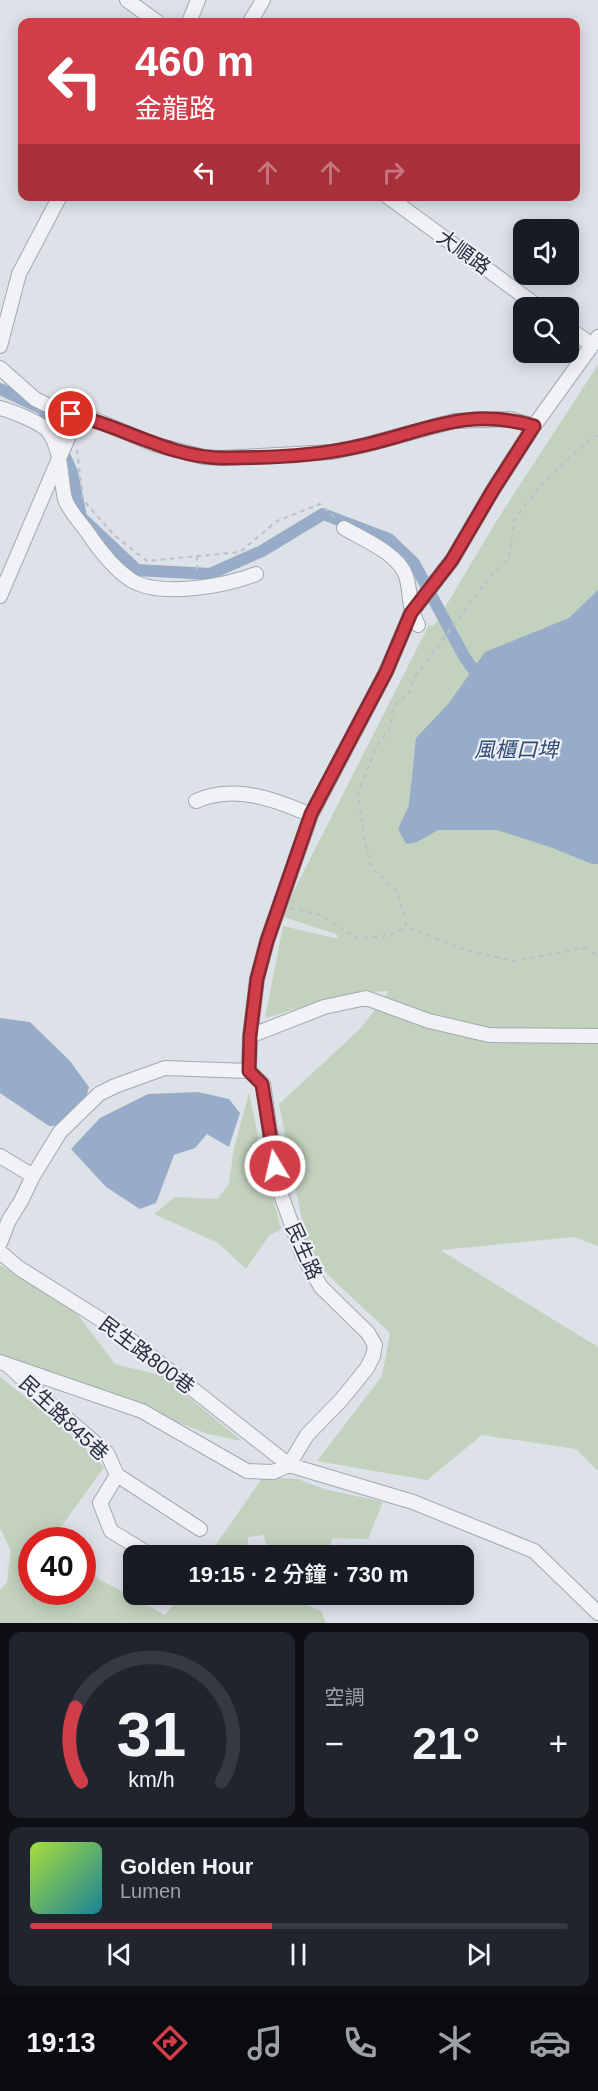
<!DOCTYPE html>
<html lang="zh-TW">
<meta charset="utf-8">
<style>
body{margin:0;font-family:Helvetica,"Noto Sans TC",sans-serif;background:#20242c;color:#f1f3f6;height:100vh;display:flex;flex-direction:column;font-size:22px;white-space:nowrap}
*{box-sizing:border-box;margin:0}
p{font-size:20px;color:#9ea1a6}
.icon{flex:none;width:33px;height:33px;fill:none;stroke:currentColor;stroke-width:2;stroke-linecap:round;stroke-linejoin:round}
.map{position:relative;height:1623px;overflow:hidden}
.panel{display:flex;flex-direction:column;gap:9px;padding:9px;background:#0d0f14;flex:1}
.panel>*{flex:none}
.guide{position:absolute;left:18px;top:18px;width:562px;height:183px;border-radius:12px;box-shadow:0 3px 15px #0003;background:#d23d4a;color:#fff;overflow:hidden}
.controls{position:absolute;left:513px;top:219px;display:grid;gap:12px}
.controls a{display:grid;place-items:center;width:66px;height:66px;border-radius:12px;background:#171b24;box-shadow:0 3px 15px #0003;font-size:30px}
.speed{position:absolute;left:18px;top:1527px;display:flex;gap:12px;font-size:30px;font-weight:700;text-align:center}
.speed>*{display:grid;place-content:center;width:78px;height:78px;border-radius:50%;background:#171b24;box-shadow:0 3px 15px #0003;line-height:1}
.speed .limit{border:9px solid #d22;background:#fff;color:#111}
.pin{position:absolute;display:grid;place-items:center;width:51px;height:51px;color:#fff;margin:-26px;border:3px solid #fff;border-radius:50%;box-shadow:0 2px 6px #0007}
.me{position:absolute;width:66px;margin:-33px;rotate:351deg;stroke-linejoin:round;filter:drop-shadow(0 0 4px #0008)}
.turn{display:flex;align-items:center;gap:21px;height:126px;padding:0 18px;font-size:27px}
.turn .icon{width:78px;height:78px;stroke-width:2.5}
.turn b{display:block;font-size:42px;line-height:51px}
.lanes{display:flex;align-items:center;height:57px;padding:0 18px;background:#0003;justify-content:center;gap:30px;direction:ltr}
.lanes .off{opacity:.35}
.big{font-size:45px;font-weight:600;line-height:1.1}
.panel .widget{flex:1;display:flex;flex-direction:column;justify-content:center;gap:9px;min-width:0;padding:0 21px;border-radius:12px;background:#20242c}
.panel .dial{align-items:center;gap:0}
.dial svg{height:156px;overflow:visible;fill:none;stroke:#363941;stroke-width:7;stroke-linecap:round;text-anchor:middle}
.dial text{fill:#f1f3f6;stroke:none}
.song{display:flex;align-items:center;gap:18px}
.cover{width:72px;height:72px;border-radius:9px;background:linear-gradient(135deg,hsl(80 70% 55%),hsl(190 70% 35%))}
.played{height:6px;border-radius:3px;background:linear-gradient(90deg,#d23d4a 45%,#363941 45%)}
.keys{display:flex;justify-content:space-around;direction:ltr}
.heat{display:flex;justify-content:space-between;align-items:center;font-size:33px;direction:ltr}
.panel .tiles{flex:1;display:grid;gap:9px;grid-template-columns:1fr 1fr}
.widget:last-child{grid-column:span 2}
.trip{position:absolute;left:123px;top:1545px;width:351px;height:60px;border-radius:12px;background:#171b24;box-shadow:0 3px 15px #0003;font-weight:600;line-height:60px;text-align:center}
.tabs{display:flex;height:96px;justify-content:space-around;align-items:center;background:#090b0e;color:#9ea1a6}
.tabs .icon{width:42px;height:42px}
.tabs .active{color:#d23d4a}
.tabs b{font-size:27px;color:#f1f3f6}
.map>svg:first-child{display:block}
.green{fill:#c2d2be}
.water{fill:#97acc9}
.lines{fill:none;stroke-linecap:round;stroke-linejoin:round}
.canal{stroke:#97acc9;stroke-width:12}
.minor-casing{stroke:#a2a8b2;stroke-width:16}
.path{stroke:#bbbfc6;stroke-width:2;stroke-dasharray:4.5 4.5;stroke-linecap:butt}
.minor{stroke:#f0f2f6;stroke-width:14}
.route-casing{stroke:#882830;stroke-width:15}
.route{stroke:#d23d4a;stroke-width:10}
.labels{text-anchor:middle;stroke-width:4.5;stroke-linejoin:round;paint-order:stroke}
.street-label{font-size:20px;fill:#262e3f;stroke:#edf0f5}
.water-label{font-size:21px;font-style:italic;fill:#2f4a74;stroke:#edf0f5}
</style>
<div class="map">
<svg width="598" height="1623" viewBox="0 0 598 1623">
<rect width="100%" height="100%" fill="#dde1e8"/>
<!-- green -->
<path class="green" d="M598 365V1246L574 1237 440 1250 598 1347V1471L576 1449 482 1435 427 1480 317 1461 382 1376 390 1333 328 1275 307 1245 279 1104 361 1028 389 991 352 993 265 1018 283 926 339 939 336 934 281 916 429 625 434 626 497 520Z
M249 1093 264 1164 281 1229 269 1236 246 1269 218 1243 154 1214 175 1197 218 1199 229 1183 234 1148Z
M0 1265 75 1311 115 1364 163 1376 242 1441 208 1434 47 1371 0 1358Z
M0 1377 64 1428 104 1467 54 1537 57 1540H32V1592H82L83 1564 99 1579 165 1615 180 1595H248V1602L290 1597 321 1611 326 1623H0V1590L7 1582 11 1551 0 1528Z
M263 1477 298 1479 324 1489 383 1502 368 1539 332 1538 328 1555 268 1554 264 1535 248 1537 247 1555 208 1556Z"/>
<!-- water -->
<path class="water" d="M598 590V864H592L550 847 497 830H438L417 842 406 844 398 829 409 805 416 738 449 703 485 652 569 618Z
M0 1018 30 1022 70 1061 89 1087 85 1102 63 1125 49 1126 0 1093Z
M198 1092 229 1099 240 1113 229 1147 207 1134 195 1148 174 1155 156 1203 140 1209 106 1187 71 1149 100 1118 148 1094Z"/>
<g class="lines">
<!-- canal -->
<path class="canal" d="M0 389 43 409 72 472 81 517 137 570 210 574 262 551 323 514 389 539 414 563 465 658 473 669 489 672"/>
<defs>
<path id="minor" d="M127 0 157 22
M189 22 198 0
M250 22 263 0
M387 196 540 308
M568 328 592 345
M0 346 19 274 60 196
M0 368 35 399 55 409 96 420 153 444 204 457 222 458 332 452 365 445 454 421 510 419 534 426
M0 408C12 411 42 423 49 432 62 451 60 477 65 499 69 511 81 523 88 533 100 551 113 568 131 580 160 598 226 586 256 574
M344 528C363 539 399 554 406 576 412 595 407 605 418 625
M0 596 73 426 71 414
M196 801C234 784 274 799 311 815
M250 1036 324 1007 366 998 429 1021 489 1035 598 1036
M0 1156 33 1176
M0 1243 9 1220 21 1201 33 1176 60 1132 99 1094 115 1086 165 1068 249 1071
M0 1252 19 1268 119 1331 289 1465 413 1502 534 1551 598 1613
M0 1362 142 1411 247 1471 273 1472 289 1465 307 1435 342 1399 367 1368 373 1356 375 1345 368 1333 321 1287 302 1254 278 1186 263 1084 249 1071 250 1036 257 979 267 941 311 815 386 672 411 613 452 560 493 490 534 426 598 337
M9 1366 50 1404 107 1453 117 1475 100 1503 111 1531 152 1556
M117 1475 200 1529"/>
</defs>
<!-- minor casing -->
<use href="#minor" class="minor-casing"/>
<!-- path -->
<path class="path" d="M598 436 592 437 540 486 514 521 509 559 489 578 414 678 409 692 394 706 389 731 377 745 358 792 365 844 371 867 397 891 407 927 465 950 513 961 584 948 598 955
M77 450 83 500 115 536 147 561 240 552 277 521 320 504 336 519
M197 556V574
M290 908 318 914 357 938 387 936 407 927"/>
<!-- minor -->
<use href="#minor" class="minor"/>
</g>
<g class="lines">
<defs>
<path id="route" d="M71 414C122 426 170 458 224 458 263 458 313 456 351 448 419 435 462 405 534 426L493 490 452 560 411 613 386 672 311 814 267 941 257 979 250 1036 249 1071 262 1084 275 1166"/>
</defs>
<!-- route casing -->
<use href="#route" class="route-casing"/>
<!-- route -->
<use href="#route" class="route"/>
</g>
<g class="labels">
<!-- street labels -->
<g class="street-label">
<text transform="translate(464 252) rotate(36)" y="7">大順路</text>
<text transform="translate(304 1251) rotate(66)" y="7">民生路</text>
<text transform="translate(147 1355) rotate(37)" y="7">民生路800巷</text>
<text transform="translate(64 1418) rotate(43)" y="7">民生路845巷</text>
</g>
<!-- water labels -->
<g class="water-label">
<text x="516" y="757">風櫃口埤</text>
</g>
</g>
</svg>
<div class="controls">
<a><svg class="icon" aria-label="sound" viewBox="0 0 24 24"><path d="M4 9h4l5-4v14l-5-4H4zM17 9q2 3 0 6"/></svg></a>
<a><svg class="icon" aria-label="search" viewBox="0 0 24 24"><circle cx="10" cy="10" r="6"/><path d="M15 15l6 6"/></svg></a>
</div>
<div class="speed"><div class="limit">40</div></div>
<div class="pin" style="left:71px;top:414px;background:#d93025"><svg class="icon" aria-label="arrive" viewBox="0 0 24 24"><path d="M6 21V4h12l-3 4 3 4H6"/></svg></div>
<svg class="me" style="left:275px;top:1166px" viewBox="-20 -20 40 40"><circle r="17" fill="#d23d4a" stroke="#fff" stroke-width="3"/><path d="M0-11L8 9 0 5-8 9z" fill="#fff"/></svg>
<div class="trip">19:15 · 2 分鐘 · 730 m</div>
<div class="guide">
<div class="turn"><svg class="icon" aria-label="left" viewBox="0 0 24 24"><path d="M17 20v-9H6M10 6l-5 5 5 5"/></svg><div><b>460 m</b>金龍路</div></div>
<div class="lanes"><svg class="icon" aria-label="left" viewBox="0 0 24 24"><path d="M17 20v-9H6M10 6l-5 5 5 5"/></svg><svg class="icon off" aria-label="ahead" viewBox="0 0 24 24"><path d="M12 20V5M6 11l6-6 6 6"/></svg><svg class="icon off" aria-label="ahead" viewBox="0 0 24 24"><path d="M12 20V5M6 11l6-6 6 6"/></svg><svg class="icon off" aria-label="right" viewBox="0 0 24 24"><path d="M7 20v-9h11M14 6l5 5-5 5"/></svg></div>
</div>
</div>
<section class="panel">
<div class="tiles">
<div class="widget dial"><svg viewBox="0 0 100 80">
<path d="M14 69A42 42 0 1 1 86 69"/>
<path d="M14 69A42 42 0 0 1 11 31" stroke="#d23d4a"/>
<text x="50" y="56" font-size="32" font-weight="700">31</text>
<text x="50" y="72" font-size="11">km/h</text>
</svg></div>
<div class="widget"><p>空調</p>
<div class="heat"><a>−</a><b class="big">21°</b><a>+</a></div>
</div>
<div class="widget">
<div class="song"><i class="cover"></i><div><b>Golden Hour</b><p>Lumen</p></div></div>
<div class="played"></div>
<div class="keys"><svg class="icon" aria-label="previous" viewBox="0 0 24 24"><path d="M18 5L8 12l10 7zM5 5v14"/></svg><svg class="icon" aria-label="pause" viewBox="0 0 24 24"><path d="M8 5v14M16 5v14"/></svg><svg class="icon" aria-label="next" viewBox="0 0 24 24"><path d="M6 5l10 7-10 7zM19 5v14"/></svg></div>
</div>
</div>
</section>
<nav class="tabs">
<b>19:13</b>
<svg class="icon active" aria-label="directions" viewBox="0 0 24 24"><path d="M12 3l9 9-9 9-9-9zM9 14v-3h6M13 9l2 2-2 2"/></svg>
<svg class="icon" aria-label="music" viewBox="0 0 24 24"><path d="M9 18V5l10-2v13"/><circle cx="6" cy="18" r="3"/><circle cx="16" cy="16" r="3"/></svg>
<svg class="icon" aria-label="phone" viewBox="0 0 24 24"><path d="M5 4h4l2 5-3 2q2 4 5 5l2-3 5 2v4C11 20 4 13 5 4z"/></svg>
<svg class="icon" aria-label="climate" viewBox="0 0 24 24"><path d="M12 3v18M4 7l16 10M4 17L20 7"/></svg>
<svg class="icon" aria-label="car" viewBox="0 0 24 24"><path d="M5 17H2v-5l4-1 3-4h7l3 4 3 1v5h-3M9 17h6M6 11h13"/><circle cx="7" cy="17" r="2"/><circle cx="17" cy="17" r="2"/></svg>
</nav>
